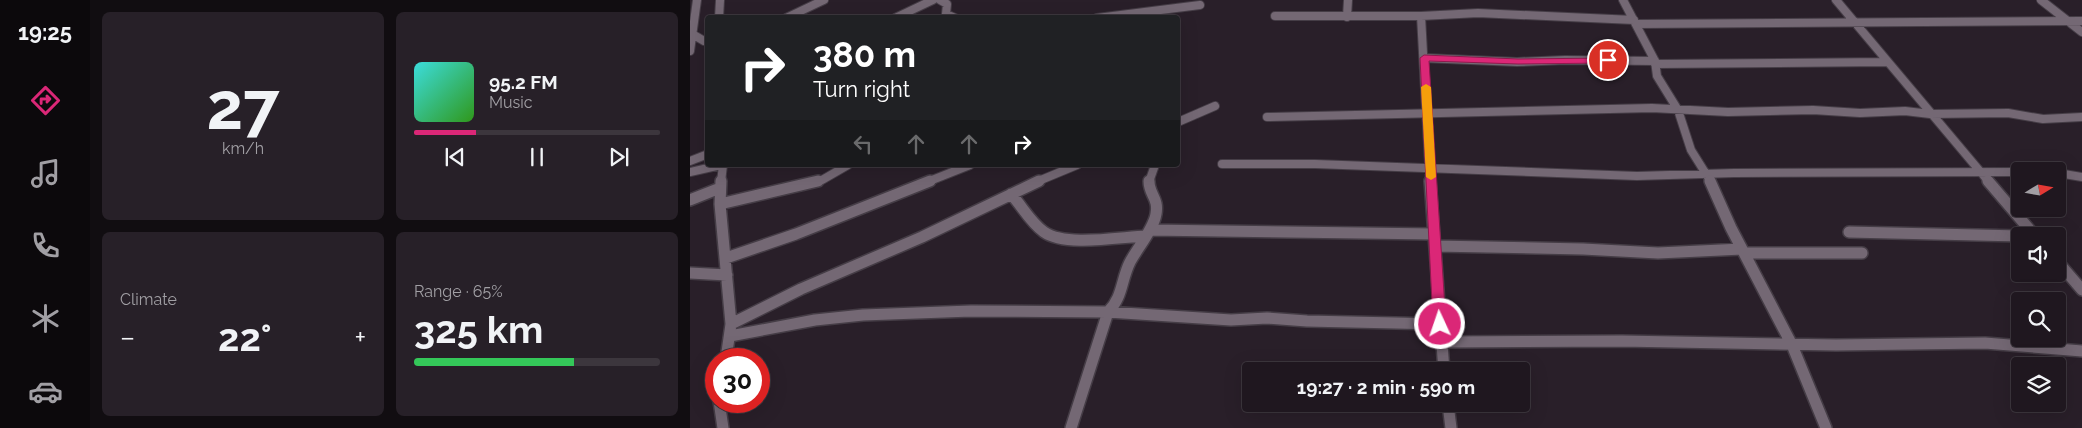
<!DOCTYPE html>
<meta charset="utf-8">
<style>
body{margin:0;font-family:Raleway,sans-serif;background:#272028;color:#f1f3f6;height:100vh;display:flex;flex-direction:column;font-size:19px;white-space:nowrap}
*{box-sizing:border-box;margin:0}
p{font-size:16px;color:#a19fa4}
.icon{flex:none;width:28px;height:28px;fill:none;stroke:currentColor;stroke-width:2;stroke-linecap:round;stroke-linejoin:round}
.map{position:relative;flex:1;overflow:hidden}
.drawer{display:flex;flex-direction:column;gap:12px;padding:12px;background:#110d11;width:600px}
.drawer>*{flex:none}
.banner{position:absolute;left:15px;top:15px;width:475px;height:152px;border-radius:5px;box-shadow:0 5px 20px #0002,0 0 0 1px #3c363d;background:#202124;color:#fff;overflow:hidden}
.needle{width:32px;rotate:79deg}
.fabs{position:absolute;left:1321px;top:162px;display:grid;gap:10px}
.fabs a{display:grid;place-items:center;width:55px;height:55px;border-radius:5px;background:#1f171f;box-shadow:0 5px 20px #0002,0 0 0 1px #3c363d;font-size:25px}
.speed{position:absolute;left:15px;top:348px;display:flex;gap:10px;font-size:25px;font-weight:700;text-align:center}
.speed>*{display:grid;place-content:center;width:65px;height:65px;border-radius:50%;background:#1f171f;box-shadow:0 5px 20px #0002,0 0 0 1px #3c363d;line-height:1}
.speed .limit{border:8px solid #d22;background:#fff;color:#111}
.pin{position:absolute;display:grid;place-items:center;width:42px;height:42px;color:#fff;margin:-21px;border:2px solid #fff;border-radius:50%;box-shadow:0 1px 5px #0007}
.me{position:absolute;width:55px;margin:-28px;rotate:357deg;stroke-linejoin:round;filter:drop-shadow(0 0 4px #0008)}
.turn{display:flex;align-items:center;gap:18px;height:105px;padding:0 25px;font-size:22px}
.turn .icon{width:65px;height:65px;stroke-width:2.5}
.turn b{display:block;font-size:35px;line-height:42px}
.lanes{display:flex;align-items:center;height:48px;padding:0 25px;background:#0003;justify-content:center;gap:25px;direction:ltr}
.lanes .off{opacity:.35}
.big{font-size:38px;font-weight:700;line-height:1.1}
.drawer .widget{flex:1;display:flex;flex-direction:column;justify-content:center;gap:8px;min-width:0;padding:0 18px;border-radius:8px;background:#272028}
.drawer .dial{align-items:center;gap:0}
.dial b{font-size:65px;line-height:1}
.song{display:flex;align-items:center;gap:15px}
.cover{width:60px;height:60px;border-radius:8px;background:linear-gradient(135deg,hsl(180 70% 55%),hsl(110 70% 35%))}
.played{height:5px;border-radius:2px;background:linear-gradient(90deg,#db2777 25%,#3c363d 25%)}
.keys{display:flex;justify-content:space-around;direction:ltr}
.heat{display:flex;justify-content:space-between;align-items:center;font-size:28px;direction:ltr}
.charge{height:8px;border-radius:4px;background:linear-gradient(90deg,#34c759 65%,#3c363d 0)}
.drawer .tiles{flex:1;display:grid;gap:12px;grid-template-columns:repeat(2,1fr)}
.trip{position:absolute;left:552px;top:362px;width:288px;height:50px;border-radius:5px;background:#1f171f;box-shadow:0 5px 20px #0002,0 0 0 1px #3c363d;font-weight:700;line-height:50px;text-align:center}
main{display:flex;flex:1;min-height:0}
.menu{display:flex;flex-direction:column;width:90px;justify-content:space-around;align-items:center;background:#0c090c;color:#a19fa4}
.menu .icon{width:35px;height:35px}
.menu .selected{color:#db2777}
.menu b{font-size:22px;color:#f1f3f6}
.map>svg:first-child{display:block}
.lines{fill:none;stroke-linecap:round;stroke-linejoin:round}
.minor-far1-casing{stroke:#453d46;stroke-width:10}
.minor-casing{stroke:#453d46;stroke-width:14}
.minor-far1{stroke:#746874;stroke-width:8}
.minor{stroke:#746874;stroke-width:11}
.route{fill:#db2777;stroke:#8e194d}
.slow{fill:#f59e0b}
</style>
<main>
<nav class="menu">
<b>19:25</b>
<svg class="icon selected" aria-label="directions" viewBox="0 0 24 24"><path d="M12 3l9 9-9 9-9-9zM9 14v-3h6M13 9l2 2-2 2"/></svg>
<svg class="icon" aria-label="music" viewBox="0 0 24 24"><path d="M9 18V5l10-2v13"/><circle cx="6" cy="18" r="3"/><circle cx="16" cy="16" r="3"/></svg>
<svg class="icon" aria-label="phone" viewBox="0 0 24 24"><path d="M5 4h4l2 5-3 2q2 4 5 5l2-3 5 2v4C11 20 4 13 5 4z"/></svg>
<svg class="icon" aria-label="climate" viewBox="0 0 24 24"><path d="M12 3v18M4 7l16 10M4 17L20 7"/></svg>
<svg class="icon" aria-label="car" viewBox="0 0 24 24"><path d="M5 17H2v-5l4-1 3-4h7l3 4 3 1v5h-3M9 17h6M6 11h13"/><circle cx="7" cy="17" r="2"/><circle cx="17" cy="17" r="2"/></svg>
</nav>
<section class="drawer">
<div class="tiles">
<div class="widget dial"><b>27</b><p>km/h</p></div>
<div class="widget">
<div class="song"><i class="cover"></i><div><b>95.2 FM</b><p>Music</p></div></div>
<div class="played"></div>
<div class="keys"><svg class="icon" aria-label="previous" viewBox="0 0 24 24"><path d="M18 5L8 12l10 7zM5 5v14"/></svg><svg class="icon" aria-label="pause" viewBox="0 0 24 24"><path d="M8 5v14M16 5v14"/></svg><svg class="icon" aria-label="next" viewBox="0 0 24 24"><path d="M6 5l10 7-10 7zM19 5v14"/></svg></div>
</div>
<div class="widget"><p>Climate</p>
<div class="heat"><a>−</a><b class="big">22°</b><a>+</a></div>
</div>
<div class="widget"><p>Range · 65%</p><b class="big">325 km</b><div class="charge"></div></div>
</div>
</section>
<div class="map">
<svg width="1392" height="428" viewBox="0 0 1392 428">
<rect width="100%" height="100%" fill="#291f29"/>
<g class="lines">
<defs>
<path id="minor-far1" d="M250 0 257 4 256 14 265 18
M933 0 965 61 967 76 988 110 1001 150 1021 182
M1146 0 1299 182
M1351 0 1392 32
M585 16H731L788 13 944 20
M731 16 740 182
M657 17 658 0
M29 18 30 0
M96 18 134 0
M205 18 243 0
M407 18 510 5
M946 24 1392 21
M4 35 14 41 18 40
M0 51 7 0
M734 58 827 62 875 60 965 61
M965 64 1197 62
M577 117 962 108 1038 112 1123 110 1170 113 1215 111 1240 114 1318 113 1353 119 1392 117
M488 122 525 106
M0 161 18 154
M532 164H625L947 176 1044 173 1330 172
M0 172 31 165
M1368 173 1392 177
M31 182 33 165
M122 182 132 180 158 165
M237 182 280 165
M346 182 387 165
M459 182 465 165"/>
<path id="minor" d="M31 181 30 204 41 324 36 359
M740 181 754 371
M1020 181 1041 228 1102 345 1136 428
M1298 181 1345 236
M321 194C332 206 340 222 354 232 375 247 430 237 456 236
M0 200 30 188
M30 204 128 181
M460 230 744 234
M1159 232 1330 236
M745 246 893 249 968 253 1052 249
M1055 253H1172
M36 258 106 234 240 181
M1368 262 1392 290
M0 273 37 275
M41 324 111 289 232 237 349 181
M40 336 125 320 173 315 281 311 418 312 541 320 577 318 617 321 750 324
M753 342 932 341 1146 345 1295 343 1392 351
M29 401 33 428
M758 404 761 428
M381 428 418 312C433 297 431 280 440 262 447 249 464 228 466 214 469 198 459 195 459 181"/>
</defs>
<!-- minor-far1 casing -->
<use href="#minor-far1" class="minor-far1-casing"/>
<!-- minor casing -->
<use href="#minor" class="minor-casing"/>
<!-- minor-far1 -->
<use href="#minor-far1" class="minor-far1"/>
<!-- minor -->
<use href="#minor" class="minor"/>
</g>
<!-- route -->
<path class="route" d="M734 55 828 59 918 58 923 60 918 63 828 64 739 61 756 324 754 328 750 330 745 328 743 324 730 58Z"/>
<!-- slow -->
<path class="slow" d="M736 84 741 87 746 177 741 180 736 177 731 87Z"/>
</svg>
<div class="fabs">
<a><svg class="needle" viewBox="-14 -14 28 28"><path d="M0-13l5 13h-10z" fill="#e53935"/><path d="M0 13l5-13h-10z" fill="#a19fa4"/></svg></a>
<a><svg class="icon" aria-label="sound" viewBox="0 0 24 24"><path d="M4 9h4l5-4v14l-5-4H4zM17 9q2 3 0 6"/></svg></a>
<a><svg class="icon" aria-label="search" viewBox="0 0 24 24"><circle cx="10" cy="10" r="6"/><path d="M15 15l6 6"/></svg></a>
<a><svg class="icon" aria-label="layers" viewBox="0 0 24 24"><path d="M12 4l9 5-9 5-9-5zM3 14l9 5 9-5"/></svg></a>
</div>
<div class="speed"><div class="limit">30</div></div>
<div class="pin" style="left:918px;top:60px;background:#d93025"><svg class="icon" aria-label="arrive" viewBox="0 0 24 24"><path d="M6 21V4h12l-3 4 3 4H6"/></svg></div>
<svg class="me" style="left:750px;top:324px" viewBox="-20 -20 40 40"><circle r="17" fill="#db2777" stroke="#fff" stroke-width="3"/><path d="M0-11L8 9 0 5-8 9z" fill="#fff"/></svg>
<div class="trip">19:27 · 2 min · 590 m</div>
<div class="banner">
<div class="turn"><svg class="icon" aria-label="right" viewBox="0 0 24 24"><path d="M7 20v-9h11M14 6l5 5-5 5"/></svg><div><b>380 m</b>Turn right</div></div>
<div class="lanes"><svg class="icon off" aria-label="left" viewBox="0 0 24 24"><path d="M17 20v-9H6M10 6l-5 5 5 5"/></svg><svg class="icon off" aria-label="ahead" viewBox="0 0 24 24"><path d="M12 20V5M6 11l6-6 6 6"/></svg><svg class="icon off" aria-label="ahead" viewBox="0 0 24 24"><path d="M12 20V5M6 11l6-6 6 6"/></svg><svg class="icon" aria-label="right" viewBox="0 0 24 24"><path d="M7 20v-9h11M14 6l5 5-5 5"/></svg></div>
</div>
</div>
</main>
